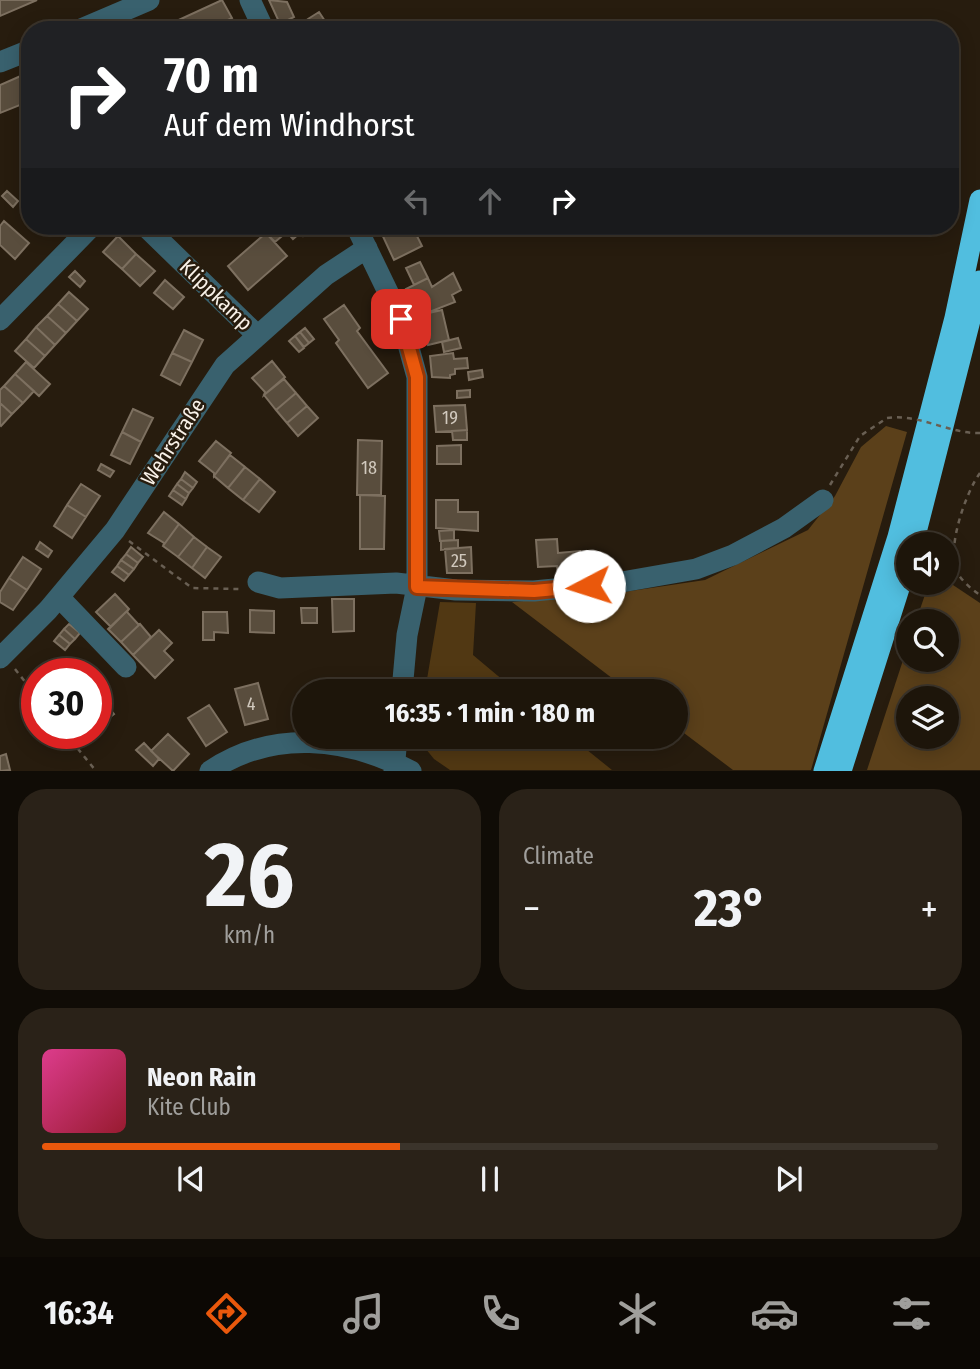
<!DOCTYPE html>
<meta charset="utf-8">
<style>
body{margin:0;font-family:"Fira Sans Condensed",sans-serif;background:#2a2218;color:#f1f3f6;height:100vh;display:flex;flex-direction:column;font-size:26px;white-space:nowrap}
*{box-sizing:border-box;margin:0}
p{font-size:23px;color:#a09f9c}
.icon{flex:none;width:38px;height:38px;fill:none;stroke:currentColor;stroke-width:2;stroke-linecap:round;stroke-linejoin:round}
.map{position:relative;height:771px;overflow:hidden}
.drawer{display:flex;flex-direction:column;gap:18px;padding:18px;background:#100c06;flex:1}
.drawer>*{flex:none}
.banner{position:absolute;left:21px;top:21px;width:938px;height:214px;border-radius:28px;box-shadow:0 4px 18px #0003,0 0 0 2px #3b342b;background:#202124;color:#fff;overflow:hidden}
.controls{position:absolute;left:896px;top:532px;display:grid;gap:14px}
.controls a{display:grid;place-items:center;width:63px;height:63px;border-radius:50%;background:#1d150a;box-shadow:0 4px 18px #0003,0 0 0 2px #3b342b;font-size:35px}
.speed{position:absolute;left:21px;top:658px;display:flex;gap:14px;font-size:35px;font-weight:700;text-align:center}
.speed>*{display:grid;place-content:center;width:91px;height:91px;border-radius:50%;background:#1d150a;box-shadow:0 4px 18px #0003,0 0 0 2px #3b342b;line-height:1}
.speed .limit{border:10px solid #d22;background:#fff;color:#111}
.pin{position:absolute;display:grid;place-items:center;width:60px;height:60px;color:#fff;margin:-30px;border-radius:14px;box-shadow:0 4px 10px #0006}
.me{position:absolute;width:77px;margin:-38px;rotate:265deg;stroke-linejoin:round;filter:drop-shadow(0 0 5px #0008)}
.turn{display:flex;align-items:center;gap:24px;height:147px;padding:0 28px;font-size:32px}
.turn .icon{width:91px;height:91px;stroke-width:2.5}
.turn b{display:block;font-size:49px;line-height:60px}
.lanes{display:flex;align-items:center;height:66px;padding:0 28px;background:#0003;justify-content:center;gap:35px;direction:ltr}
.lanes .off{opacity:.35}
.big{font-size:52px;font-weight:700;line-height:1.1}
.drawer .tile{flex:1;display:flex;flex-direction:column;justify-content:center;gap:10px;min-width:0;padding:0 24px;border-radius:28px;background:#2a2218}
.drawer .dial{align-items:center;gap:0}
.dial b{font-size:91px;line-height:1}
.song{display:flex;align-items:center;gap:21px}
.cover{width:84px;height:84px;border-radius:10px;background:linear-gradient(135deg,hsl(330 70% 55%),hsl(350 70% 35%))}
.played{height:7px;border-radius:4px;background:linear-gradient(90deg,#ea580c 40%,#3b342b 40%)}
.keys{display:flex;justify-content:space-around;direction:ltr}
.heat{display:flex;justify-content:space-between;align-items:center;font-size:38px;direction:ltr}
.drawer .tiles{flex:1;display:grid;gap:18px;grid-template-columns:1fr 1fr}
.tile:last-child{grid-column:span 2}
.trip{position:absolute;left:292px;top:679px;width:396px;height:70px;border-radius:35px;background:#1d150a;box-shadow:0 4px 18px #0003,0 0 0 2px #3b342b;font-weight:700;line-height:70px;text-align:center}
.tabs{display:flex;height:112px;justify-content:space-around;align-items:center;background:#0c0804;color:#a09f9c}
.tabs .icon{width:49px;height:49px}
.tabs .selected{color:#ea580c}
.tabs b{font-size:32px;color:#f1f3f6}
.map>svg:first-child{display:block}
.green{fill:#513813}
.forest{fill:#5b401a;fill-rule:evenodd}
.building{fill:#594d3d;stroke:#7d7060;stroke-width:2}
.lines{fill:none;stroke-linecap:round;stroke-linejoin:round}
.path{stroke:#695f53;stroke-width:2.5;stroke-dasharray:5 5;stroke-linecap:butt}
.minor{stroke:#39616e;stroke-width:21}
.highway{stroke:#51bedf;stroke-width:21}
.path-bridge{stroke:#695f53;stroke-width:2.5;stroke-dasharray:5 5;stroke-linecap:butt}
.route-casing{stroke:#983908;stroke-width:18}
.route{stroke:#ea580c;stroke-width:12}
.labels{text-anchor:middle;stroke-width:5;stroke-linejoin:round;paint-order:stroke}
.number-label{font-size:18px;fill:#d1c9be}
.street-label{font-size:21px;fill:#f9f2e9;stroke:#271c0e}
</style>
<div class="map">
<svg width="980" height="771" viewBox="0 0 980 771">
<rect width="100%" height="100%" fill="#271c0e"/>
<!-- green -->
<path class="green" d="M440 602 476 603 473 655 516 691H425Z
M571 737 612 770H450L434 759 417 738Z"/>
<!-- forest -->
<path class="forest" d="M886 426 907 432 811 770H733L676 727V691H629L512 602 617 593 705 580 808 530 835 496 861 447Z
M947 581 980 603V770H867L908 645V660H947V621H916L929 583ZM908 698H947V737H908Z"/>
<!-- building -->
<path class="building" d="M0 0H37L0 16Z
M222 0 232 18 207 30H175L172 23Z
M269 0 287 2 294 17 280 24Z
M319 12 327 24 315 30 308 19Z
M23 75 30 101 0 113V85Z
M7 191 18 201 13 207 2 196Z
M4 221 29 243 15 259 0 245V226Z
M275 226H314L303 236 300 233 293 239 287 232 275 242 266 233Z
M390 226H412L422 246 394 260 380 230Z
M266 233 287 256 248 290 228 266Z
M118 236 136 254 122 269 103 252Z
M136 254 155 271 140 286 122 269Z
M420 262 428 278 414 285 406 268Z
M75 271 85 281 80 287 69 277Z
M453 273 461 290 452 295 455 302 419 316 406 289 428 278 432 287Z
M165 280 184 297 173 309 154 293Z
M69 292 88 309 77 321 58 304Z
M58 304 77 321 66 333 47 316Z
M344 305 360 328 357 331 388 373 368 388 336 343 339 340 324 319Z
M442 310 449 340 428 345 420 315Z
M47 316 66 333 55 345 36 327Z
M36 327 55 345 45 356 26 339Z
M305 328 314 339 309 343 300 332Z
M184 330 203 340 192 362 172 353Z
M300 332 309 343 304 347 295 336Z
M295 336 304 348 299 352 289 341Z
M458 338 461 348 444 352 442 342Z
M26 339 45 356 34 368 15 351Z
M172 353 192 362 180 385 161 375Z
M453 353 454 359 467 358 468 368 455 369V374L450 375V378L432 377 430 356Z
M272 361 285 377 264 395 265 392 252 378Z
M26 362 50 384 39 396 15 374Z
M482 370 483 377 469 380 468 372Z
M15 374 34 391 23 403 4 386Z
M284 379 296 393 276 410 264 395Z
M4 386 23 403 12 414 0 403V390Z
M470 390V397L457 398V391Z
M296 393 307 406 287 423 276 410Z
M0 403 12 414 1 426 0 425Z
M465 405 467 430 436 432 434 406Z
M307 406 318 418 298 436 287 423Z
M133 409 153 418 141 442 122 432Z
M467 430V440H453L452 431Z
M122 432 141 442 130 464 111 455Z
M358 440 382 441 381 495H357Z
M216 441 231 453 214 476V473L199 461Z
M461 445V464H437V446Z
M230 455 245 467 228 488 214 476Z
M101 464 114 471 110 477 98 470Z
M245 467 260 479 243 500 228 488Z
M185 472 197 482 193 488 181 479Z
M181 479 193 488 189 493 177 484Z
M260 479 275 492 259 512 243 500Z
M81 484 100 496 86 517 67 505Z
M177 484 189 493 186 499 173 490Z
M173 490 186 499 182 505 169 496Z
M360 495 385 496 384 549H360Z
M436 500H458V512H478V531L436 528Z
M67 505 86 517 72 538 54 526Z
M164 512 179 524 163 546 164 543 148 533Z
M179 524 194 537 178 557 163 546Z
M454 530V540L440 541 439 531Z
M194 537 207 547 192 568 178 557Z
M557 539 558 553 580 551 581 573 558 574 557 566 538 567 536 540Z
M458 540V548L441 550V541Z
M40 542 52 551 48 557 36 549Z
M131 547 143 557 138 563 126 554Z
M207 547 221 557 205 578 192 568Z
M471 547 472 573H447L445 549Z
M126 554 138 563 134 569 121 560Z
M23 557 41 569 27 590 9 578Z
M121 560 134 569 129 575 117 566Z
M117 566 129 575 124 581 112 572Z
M9 578 27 590 13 610 0 602V592Z
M115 594 129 609 108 630 111 627 96 612Z
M332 599H354V631L333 632Z
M301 608H317V623H302Z
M129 609 127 612 139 625 121 642 108 629Z
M250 610 274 611V633L250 632Z
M203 612H227L228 633 214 632V640H203Z
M69 624 80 633 75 639 64 629Z
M140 624 151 637 133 655 121 642Z
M64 629 75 639 70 644 59 635Z
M159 630 172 643 164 651 173 660 155 678 133 655Z
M59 635 70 644 65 650 54 641Z
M62 660 72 674H44Z
M258 683 268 719 245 725 235 689Z
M103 700 114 714 96 728V705Z
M209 705 227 732 206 746 188 718Z
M168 734 189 754 173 771 151 751Z
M144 743 159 759 153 766 136 750Z
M6 754 10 770 0 771V756Z"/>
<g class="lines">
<!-- path -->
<path class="path" d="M980 473C966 492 946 548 957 572 962 581 971 589 980 595
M830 485 860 436 887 418
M129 541 192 588 239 589
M15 669 37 697
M65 733 96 771"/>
<!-- minor -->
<path class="minor" d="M250 0 264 30
M79 30 149 0
M0 62 30 50
M145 226 257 335
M356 226 401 319 417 377V587L407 635 402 691
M0 320 92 226
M258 582 280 588 396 583 456 590 534 591 616 583 696 569 733 555 784 528 823 500
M59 597 126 667
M0 658 48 610 115 530 225 365 326 275 367 248
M210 771C273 729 346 737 411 771
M394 771 397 737"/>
<!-- highway -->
<path class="highway" d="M913 544 980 281
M824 771 898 537 955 318 980 200
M841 771 908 560"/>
<!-- path-bridge -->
<path class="path-bridge" d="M887 418C918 413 949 434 980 433"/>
</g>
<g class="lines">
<defs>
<path id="route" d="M401 319 417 377V587L534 591 589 586"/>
</defs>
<!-- route casing -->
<use href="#route" class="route-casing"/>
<!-- route -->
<use href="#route" class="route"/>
</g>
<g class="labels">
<!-- number labels -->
<g class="number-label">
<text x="450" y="424">19</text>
<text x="369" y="474">18</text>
<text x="459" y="567">25</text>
<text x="251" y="710">4</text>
</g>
<!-- street labels -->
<g class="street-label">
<text transform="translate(216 295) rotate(44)" y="7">Klippkamp</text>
<text transform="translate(173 442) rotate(-57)" y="7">Wehrstraße</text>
</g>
</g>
</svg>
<div class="controls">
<a><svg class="icon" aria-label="sound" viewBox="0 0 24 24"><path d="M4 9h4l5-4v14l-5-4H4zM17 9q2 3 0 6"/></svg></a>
<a><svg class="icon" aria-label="search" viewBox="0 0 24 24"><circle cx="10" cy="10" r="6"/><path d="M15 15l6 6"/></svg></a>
<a><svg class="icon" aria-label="layers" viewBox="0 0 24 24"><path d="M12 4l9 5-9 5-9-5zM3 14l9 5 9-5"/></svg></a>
</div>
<div class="speed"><div class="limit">30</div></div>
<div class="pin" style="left:401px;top:319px;background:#d93025"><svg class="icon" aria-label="arrive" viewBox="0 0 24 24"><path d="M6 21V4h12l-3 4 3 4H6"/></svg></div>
<svg class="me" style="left:589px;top:586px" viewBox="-20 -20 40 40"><circle r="19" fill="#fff"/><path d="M0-13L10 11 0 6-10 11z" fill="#ea580c"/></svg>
<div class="trip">16:35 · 1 min · 180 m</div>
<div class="banner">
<div class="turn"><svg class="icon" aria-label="right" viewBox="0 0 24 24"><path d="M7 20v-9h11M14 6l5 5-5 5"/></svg><div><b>70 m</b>Auf dem Windhorst</div></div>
<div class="lanes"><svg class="icon off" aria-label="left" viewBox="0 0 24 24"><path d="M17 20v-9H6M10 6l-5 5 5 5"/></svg><svg class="icon off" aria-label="ahead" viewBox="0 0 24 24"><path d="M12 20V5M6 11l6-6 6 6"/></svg><svg class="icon" aria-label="right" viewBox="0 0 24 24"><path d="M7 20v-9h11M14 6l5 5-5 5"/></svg></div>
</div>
</div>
<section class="drawer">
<div class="tiles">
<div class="tile dial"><b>26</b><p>km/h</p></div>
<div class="tile"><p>Climate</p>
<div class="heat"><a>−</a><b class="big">23°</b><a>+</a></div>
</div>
<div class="tile">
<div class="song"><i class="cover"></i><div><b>Neon Rain</b><p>Kite Club</p></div></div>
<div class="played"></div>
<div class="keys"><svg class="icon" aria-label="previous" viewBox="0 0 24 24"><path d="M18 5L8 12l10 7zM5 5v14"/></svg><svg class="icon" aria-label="pause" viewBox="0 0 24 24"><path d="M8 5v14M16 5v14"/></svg><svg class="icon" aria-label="next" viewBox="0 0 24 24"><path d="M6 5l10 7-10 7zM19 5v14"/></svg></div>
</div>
</div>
</section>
<nav class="tabs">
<b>16:34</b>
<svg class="icon selected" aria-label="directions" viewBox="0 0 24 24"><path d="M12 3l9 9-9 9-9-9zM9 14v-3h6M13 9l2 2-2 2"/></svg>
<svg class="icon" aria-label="music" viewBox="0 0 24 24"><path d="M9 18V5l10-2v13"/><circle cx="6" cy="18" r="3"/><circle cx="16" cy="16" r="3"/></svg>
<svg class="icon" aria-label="phone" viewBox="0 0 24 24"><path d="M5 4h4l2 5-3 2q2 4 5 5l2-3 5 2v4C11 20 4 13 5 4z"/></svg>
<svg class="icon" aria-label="climate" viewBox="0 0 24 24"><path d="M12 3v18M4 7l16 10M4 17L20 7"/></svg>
<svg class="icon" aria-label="car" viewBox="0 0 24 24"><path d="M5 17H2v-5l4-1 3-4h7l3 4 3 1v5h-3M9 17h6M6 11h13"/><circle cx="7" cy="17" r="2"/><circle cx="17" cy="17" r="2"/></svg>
<svg class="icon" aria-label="filters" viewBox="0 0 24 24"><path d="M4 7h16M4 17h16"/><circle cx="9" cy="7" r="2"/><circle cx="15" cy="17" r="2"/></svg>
</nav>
